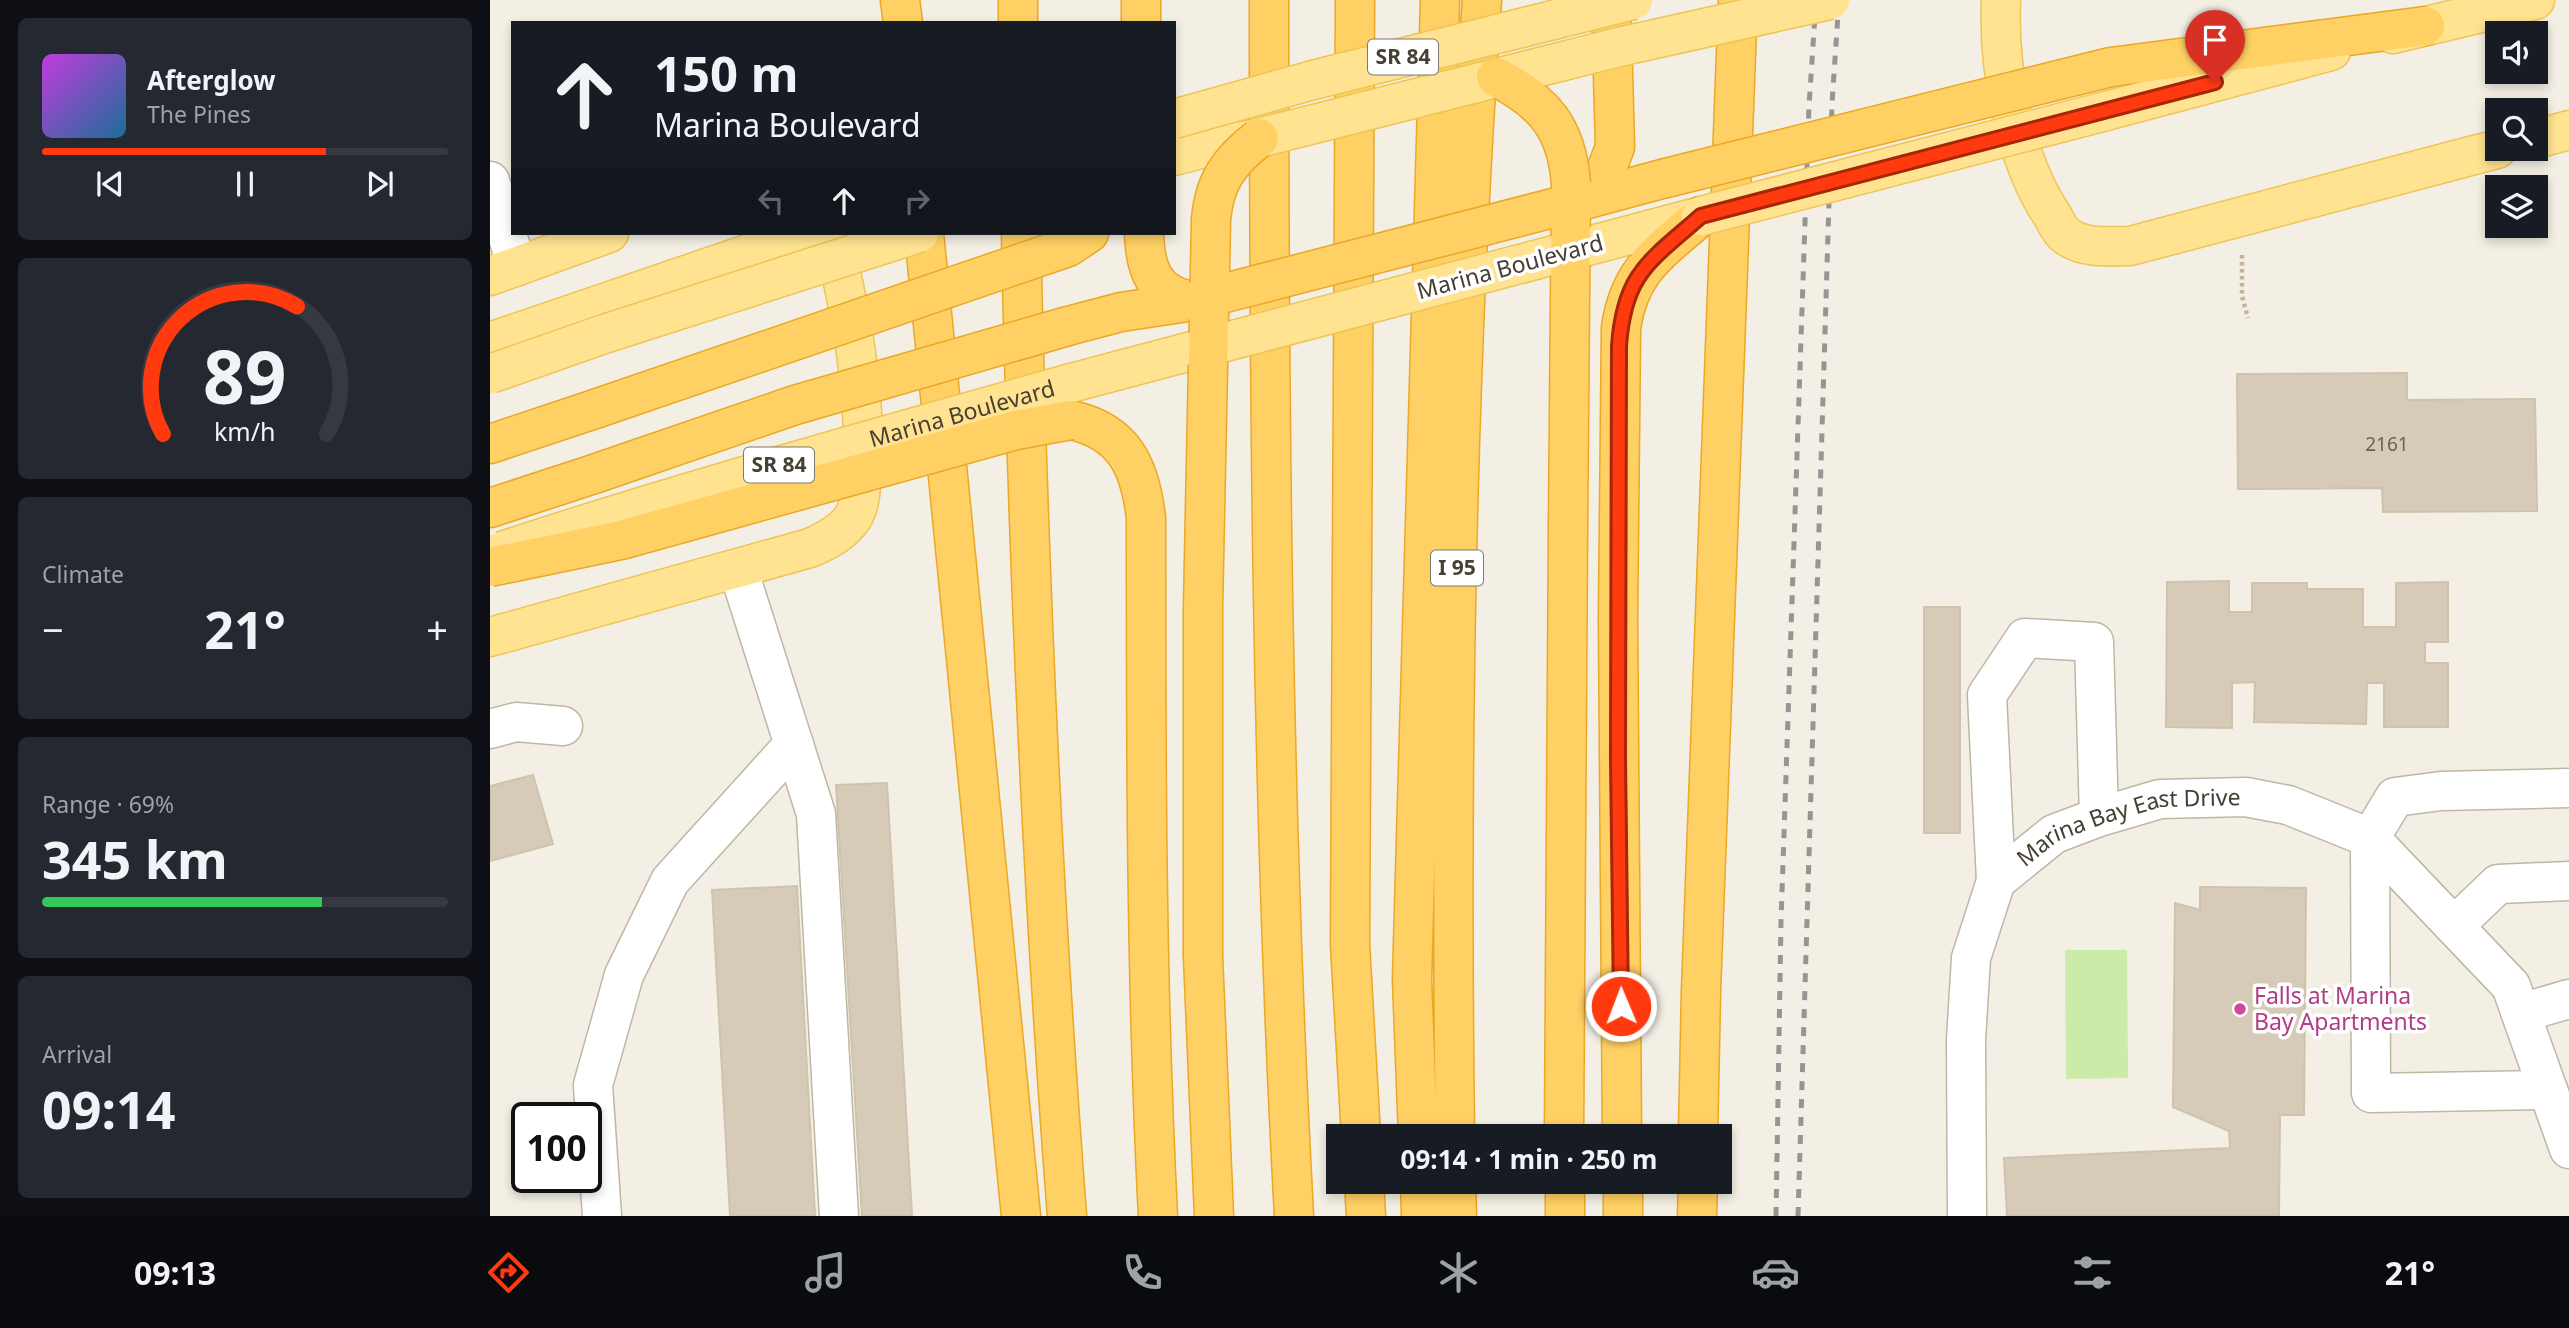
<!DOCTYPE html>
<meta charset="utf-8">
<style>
body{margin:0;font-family:"Noto Sans",sans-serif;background:#242831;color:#f1f3f6;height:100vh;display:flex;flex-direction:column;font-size:26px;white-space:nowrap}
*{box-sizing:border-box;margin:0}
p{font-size:23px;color:#9ea1a6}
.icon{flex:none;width:38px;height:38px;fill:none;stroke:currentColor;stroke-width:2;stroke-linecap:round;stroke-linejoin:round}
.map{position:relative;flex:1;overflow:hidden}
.side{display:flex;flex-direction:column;gap:18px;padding:18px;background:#0d0f14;width:490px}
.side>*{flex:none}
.guide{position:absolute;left:21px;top:21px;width:665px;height:214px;border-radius:0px;box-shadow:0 4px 10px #0003;background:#171b24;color:#f1f3f6;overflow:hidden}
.buttons{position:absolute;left:1995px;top:21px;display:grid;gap:14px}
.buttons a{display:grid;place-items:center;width:63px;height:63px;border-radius:0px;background:#171b24;box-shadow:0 4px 10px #0003;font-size:35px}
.speed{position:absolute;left:21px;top:1102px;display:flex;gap:14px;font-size:35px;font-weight:700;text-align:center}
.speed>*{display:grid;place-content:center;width:91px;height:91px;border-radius:50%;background:#171b24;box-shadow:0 4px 10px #0003;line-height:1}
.speed .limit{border:4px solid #111;border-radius:10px;background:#fff;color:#111}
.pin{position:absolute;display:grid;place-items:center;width:60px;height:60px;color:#fff;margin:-72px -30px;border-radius:50% 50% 50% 0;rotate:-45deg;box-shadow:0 0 7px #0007}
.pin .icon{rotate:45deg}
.me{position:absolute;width:77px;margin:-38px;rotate:359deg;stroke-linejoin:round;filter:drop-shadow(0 0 5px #0008)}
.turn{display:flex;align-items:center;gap:24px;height:147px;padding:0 28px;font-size:32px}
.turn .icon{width:91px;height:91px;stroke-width:2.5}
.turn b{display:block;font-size:49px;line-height:60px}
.lanes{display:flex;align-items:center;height:66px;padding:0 28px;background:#0003;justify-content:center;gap:35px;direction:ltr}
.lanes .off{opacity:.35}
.big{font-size:52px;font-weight:700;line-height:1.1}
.side .tile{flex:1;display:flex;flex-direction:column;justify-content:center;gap:10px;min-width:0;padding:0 24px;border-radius:10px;background:#242831}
.side .dial{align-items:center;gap:0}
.dial svg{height:182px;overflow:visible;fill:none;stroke:#363941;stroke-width:7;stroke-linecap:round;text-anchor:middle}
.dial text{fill:#f1f3f6;stroke:none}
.song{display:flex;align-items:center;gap:21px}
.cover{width:84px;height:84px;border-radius:10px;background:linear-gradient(135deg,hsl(290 70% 55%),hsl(200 70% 35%))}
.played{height:7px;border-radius:4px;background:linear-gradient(90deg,#ff3a0f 70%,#363941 70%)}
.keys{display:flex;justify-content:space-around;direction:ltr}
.heat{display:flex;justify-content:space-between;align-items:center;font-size:38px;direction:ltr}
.charge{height:10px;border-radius:5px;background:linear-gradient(90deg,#34c759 69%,#363941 0)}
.trip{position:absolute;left:836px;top:1124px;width:406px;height:70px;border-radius:0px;background:#171b24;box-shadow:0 4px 10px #0003;font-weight:700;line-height:70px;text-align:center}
.tabs{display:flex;height:112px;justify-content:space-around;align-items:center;background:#090b0e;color:#9ea1a6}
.tabs .icon{width:49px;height:49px}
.tabs .on{color:#ff3a0f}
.tabs b{font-size:32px;color:#f1f3f6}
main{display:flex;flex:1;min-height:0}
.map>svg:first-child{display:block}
.green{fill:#cbeba9}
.building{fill:#d6cbb8;stroke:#d1c3ab;stroke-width:2}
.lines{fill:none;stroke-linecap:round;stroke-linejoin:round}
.minor-casing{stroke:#bfb7a6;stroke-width:41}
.major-casing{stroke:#edc558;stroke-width:41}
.highway-casing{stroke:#eaa827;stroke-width:41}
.path{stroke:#c2b496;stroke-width:4.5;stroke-dasharray:3.5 3.5;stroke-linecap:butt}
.minor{stroke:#fff;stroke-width:38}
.major{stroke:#ffe391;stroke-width:38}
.highway{stroke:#ffd063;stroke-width:38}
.rail{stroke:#959595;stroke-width:5;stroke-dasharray:9 9;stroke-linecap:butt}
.major-bridge-casing{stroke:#edc558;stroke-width:41;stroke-linecap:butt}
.highway-bridge-casing{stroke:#eaa827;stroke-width:41;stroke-linecap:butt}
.major-bridge{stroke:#ffe391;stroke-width:38}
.highway-bridge{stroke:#ffd063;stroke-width:38}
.route-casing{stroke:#a6260a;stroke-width:18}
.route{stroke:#ff3a0f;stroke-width:12}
.hotel-dot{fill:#d1479c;stroke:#fff;stroke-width:2.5}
.labels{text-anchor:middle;stroke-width:7;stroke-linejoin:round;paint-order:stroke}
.number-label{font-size:19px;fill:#6a6254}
.shield{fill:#fff;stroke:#7e7970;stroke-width:2}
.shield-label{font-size:21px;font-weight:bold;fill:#463f33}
.street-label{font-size:23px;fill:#463f33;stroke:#fff}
.hotel-label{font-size:23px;fill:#b23c85;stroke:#fff;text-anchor:start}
</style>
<main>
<section class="side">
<div class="tile">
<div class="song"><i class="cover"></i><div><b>Afterglow</b><p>The Pines</p></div></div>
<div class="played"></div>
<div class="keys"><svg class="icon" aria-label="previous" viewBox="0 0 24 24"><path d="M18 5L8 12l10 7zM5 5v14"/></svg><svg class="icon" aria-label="pause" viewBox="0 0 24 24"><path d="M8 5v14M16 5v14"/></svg><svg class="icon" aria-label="next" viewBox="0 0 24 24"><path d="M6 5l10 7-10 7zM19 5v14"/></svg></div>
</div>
<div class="tile dial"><svg viewBox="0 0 100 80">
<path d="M14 69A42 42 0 1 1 86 69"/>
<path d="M14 69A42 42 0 0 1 73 13" stroke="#ff3a0f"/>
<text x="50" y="56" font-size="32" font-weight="700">89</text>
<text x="50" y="72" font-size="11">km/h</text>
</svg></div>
<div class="tile"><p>Climate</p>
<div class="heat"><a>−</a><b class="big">21°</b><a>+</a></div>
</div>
<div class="tile"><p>Range · 69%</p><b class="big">345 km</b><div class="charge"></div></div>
<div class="tile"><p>Arrival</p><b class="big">09:14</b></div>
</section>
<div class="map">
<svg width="2079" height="1216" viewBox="0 0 2079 1216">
<rect width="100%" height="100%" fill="#f3efe4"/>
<!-- green -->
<path class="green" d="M1575 950H1637L1638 1078 1576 1079Z"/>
<!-- building -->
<path class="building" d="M1917 373V400L2045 399 2047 511 1893 512 1892 488 1748 489 1747 374Z
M1739 581V612H1762V583H1817V589H1873V627H1906V583L1958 582V642H1935V663H1958V727H1894V683H1877L1876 724 1764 722 1765 682 1742 683V728L1676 727 1677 582Z
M1434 607H1470V833H1434Z
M43 775 63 844 0 861V786Z
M397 783 422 1216H372L346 785Z
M307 886 325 1216H240L222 890Z
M1710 887 1816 888 1814 1115H1790L1789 1216H1517L1514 1158 1740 1148 1739 1131 1683 1107 1685 903 1710 910Z"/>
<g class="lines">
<defs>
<g id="minor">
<path d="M0 181 27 266"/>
<path d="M248 569 326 814 349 1216"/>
<path d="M0 729 26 722 73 726"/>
<path d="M1506 881 1497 695 1535 638 1604 642 1609 817"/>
<path d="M1964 926 2008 884 2079 881"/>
<path d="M2031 1013 2079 999"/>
<path d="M2058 1090 1881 1093 1880 838 1905 797 1951 791 2079 788"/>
<path d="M112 1216 103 1085 134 975 180 881 304 744"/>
<path id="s1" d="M1477 1216 1476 1040 1481 958 1506 881 1564 834 1609 817 1670 799 1756 797 1798 805 1880 838 2021 986 2079 1149"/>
</g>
<path id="major" d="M1511 0C1508 68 1524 158 1562 215 1566 222 1571 233 1578 237 1596 249 1619 246 1640 246L2007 149
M1903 34 2045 0
M1620 110 1841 51
M2046 139 2079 130
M684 156 711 149 769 138
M1098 246 1211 216
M0 276 119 233
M0 342 319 233
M581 383 709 349
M0 637 320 548C336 541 354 532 363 517 371 504 371 486 372 470 377 390 360 310 342 233"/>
<path id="highway" d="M410 0 413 23
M779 0C779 406 782 811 804 1216
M865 0 860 944 871 1136
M528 23V0
M651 23V0
M1621 67 1935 26
M1094 200 1112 181 1125 147 1121 0
M1094 200 1172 179
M434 233 531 1216
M531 233C538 561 552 889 577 1216
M654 233C655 269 664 296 704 301
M578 247 599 233
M578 326 631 312 704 301
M581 420C635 432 650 467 656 518 656 751 656 984 668 1216
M0 444 105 409
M0 508 104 474
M713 956 724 1216
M928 1136 922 979 950 0
M965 1136C960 757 965 378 992 0
M1074 1136 1078 529
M1132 1136 1128 619 1131 328C1139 270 1170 252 1211 216
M1208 1136 1211 991 1248 0
M874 1181 876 1216
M930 1181 931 1216
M966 1181 967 1216
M1075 1181V1216
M1133 1181V1216
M1207 1216 1208 1181"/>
</defs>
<!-- minor casing -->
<use href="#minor" class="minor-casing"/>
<!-- major casing -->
<use href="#major" class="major-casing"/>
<!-- highway casing -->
<use href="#highway" class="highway-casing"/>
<!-- path -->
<path class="path" d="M1752 255V296L1758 318"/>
<!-- minor -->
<use href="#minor" class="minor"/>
<!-- major -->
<use href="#major" class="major"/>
<!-- highway -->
<use href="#highway" class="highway"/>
<!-- rail -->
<path class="rail" d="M1286 1216 1291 921 1319 106 1326 0
M1308 1216 1342 103 1349 0"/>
<defs>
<g id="major-bridge">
<path d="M684 119 823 80 1143 0"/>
<path d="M769 138 1129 47 1340 0"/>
<path d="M1211 216 1620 110"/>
<path d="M709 349 1098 246"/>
<path d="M0 374 114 334 429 233"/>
<path id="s2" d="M12 551C200 489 391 437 581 383"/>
</g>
<path id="highway-bridge" d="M1006 77C1055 102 1077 129 1081 184L1078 529
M1172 179 1621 67
M704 301 1094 200
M105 409 578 247
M104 474 305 405 578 326
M0 567 131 540 526 430 581 420
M713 956V608L721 220C724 182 739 161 769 138"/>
</defs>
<!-- major-bridge casing -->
<use href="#major-bridge" class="major-bridge-casing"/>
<!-- highway-bridge casing -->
<use href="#highway-bridge" class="highway-bridge-casing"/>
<!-- major-bridge -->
<use href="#major-bridge" class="major-bridge"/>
<!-- highway-bridge -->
<use href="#highway-bridge" class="highway-bridge"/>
</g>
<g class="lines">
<defs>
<path id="route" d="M1131 1006 1128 757 1129 346C1134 273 1160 261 1211 216L1725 82"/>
</defs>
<!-- route casing -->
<use href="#route" class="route-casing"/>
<!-- route -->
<use href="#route" class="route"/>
</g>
<!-- markers -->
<circle class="hotel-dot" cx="1750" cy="1009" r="7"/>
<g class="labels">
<!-- number labels -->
<g class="number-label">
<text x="1897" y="451">2161</text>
</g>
<!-- shield labels -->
<g class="shield">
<rect x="878" y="39.5" width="70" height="35" rx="5"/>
<rect x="254" y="447.5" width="70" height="35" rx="5"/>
<rect x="941" y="550.5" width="52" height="35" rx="5"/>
</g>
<g class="shield-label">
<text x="913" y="64">SR 84</text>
<text x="289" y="472">SR 84</text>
<text x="967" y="575">I 95</text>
</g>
<!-- street labels -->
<g class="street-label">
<text transform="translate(1020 267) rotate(-15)" y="8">Marina Boulevard</text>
<text dy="8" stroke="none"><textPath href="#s2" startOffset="480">Marina Boulevard</textPath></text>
<text dy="8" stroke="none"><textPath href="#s1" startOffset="488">Marina Bay East Drive</textPath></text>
</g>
<!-- hotel labels -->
<g class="hotel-label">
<text x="1764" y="1004">Falls at Marina<tspan x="1764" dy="26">Bay Apartments</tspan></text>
</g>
</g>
</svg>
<div class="buttons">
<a><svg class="icon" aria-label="sound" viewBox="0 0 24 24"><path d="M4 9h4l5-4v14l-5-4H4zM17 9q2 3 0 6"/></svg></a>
<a><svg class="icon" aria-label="search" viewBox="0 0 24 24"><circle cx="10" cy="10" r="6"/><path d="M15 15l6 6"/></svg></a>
<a><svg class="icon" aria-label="layers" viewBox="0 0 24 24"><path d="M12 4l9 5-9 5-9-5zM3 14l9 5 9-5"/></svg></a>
</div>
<div class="speed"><div class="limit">100</div></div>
<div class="pin" style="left:1725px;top:82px;background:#d93025"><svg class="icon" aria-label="arrive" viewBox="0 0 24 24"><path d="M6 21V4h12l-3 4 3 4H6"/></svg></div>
<svg class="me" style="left:1131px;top:1006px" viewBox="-20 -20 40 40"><circle r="17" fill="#ff3a0f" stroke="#fff" stroke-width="3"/><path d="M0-11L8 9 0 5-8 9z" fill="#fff"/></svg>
<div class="trip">09:14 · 1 min · 250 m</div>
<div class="guide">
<div class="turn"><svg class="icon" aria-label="ahead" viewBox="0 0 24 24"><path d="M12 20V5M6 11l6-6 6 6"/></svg><div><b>150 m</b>Marina Boulevard</div></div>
<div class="lanes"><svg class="icon off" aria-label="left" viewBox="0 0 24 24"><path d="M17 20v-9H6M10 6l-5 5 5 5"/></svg><svg class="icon" aria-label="ahead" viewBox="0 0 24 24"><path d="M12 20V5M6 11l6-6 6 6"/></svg><svg class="icon off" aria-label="right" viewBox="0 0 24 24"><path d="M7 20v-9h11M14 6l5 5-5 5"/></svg></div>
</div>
</div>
</main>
<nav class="tabs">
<b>09:13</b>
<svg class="icon on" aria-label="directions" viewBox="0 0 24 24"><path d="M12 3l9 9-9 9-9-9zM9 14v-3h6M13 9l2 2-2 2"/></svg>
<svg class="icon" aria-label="music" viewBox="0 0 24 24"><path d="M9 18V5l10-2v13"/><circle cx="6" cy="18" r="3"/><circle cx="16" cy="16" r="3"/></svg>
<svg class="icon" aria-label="phone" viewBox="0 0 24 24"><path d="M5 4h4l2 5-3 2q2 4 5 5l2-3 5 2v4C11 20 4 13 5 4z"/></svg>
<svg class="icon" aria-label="climate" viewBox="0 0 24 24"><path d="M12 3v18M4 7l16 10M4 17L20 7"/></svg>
<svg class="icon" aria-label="car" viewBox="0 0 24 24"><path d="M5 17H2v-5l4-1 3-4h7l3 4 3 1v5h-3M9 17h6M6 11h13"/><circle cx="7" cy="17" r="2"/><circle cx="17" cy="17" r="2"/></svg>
<svg class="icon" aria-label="filters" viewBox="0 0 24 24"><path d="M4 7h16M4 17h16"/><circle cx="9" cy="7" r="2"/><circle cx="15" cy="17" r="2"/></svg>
<b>21°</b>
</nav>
